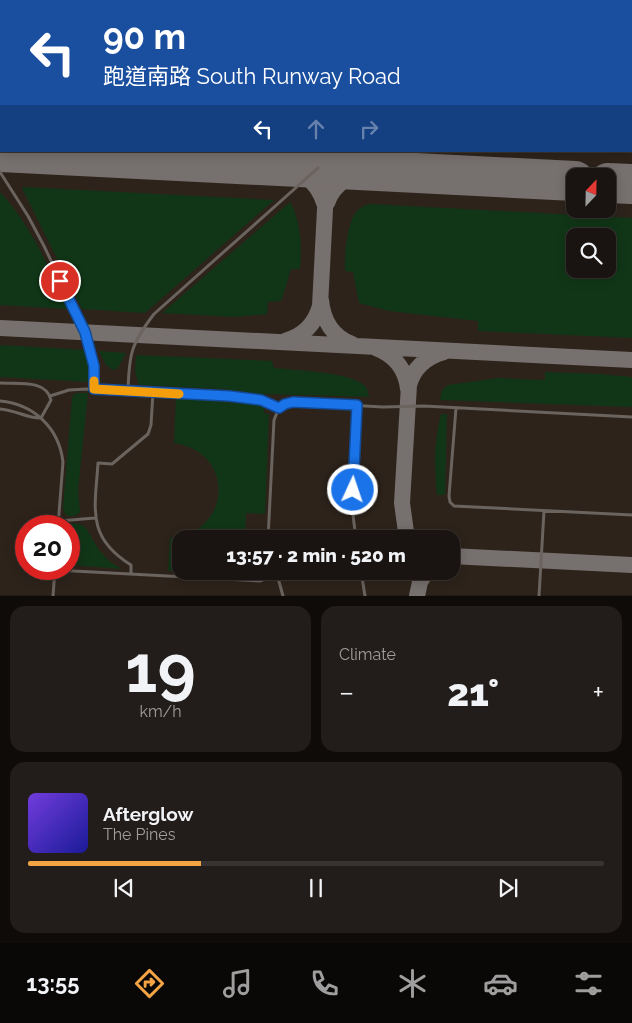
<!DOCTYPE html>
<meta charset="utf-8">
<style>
body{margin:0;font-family:Raleway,"Noto Sans TC",sans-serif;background:#221d1a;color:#f1f3f6;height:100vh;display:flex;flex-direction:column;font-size:19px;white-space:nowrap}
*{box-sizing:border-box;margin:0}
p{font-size:16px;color:#9f9e9f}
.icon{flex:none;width:28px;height:28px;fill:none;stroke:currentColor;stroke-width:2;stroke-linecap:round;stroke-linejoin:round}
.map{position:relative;height:596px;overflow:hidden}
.details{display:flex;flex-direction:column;gap:10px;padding:10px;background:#0e0b09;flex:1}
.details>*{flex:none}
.banner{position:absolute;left:0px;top:0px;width:632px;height:152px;box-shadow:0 2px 12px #0003,0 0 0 1px #373331;background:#1a4fa0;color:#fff;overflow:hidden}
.needle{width:32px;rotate:22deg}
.fabs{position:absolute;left:566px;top:168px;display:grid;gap:10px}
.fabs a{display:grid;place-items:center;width:50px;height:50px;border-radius:10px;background:#191411;box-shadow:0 2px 12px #0003,0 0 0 1px #373331;font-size:25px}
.speed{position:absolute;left:15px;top:515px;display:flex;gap:10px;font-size:25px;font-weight:700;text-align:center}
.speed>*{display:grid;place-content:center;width:65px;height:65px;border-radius:50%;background:#191411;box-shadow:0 2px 12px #0003,0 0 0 1px #373331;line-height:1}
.speed .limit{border:8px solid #d22;background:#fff;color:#111}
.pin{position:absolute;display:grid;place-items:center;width:42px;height:42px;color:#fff;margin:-21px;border:2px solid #fff;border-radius:50%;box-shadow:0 1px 5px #0007}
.me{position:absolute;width:55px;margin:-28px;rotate:3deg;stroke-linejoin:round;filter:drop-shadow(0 0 4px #0008)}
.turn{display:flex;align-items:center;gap:18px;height:105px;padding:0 20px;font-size:22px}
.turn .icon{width:65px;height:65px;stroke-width:2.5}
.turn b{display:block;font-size:35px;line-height:42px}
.lanes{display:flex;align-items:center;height:48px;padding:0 20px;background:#0003;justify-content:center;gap:25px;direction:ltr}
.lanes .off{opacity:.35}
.big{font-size:38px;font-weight:800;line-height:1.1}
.details .tile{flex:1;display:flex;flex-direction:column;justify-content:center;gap:8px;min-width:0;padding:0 18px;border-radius:15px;background:#221d1a}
.details .dial{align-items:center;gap:0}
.dial b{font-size:65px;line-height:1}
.song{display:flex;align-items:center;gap:15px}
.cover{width:60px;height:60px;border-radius:8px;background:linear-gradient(135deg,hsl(260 70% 55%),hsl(240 70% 35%))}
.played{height:5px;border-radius:2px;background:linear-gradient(90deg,#f4a345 30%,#373331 30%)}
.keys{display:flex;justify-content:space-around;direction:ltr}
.heat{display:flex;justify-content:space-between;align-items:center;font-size:28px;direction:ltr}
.details .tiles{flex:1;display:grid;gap:10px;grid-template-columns:1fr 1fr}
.tile:last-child{grid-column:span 2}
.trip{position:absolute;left:172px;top:530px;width:288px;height:50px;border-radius:15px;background:#191411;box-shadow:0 2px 12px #0003,0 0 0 1px #373331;font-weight:800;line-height:50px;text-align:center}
.tabs{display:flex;height:80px;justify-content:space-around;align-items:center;background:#0a0807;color:#9f9e9f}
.tabs .icon{width:35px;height:35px}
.tabs .current{color:#f4a345}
.tabs b{font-size:22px;color:#f1f3f6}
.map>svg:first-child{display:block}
.built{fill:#2d231b;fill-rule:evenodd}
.green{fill:#113617;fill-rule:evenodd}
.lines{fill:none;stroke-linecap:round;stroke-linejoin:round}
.taxiway{stroke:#76706e;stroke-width:16}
.runway{stroke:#76706e;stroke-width:40}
.lane{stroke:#6a635e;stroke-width:3}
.route-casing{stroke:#114b97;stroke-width:12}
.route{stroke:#1a73e8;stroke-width:9}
.slow{stroke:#f59e0b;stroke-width:9}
</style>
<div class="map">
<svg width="632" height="596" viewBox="0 0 632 596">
<rect width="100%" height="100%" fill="#211b17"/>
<!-- built -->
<path class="built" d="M0 0H632V595H0ZM1 1H631V151H1ZM575 176H608V209H575ZM575 236H608V269H575ZM26 526H69V569H26ZM181 539H451V571H181Z"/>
<!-- green -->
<path class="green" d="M22 188V187L274 200 145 313 82 309Z
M0 192C32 227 48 266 68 309L0 305Z
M290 202C301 221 302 247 300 269H291L282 299 280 301 268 302 267 314 235 317 162 313Z
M370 204 632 218V338L478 331V321L389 311 359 303 353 272 345 271C344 256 347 219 359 209 363 206 366 205 370 204ZM575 236H608V269H575Z
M0 345 86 350 90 366 89 382 0 377Z
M99 351 126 353 117 369 113 370 106 365Z
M136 355 272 361 274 368C293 370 352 372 365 386 368 389 368 393 369 397L262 394 223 389 139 385 135 371Z
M545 372 599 374 632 377V407L440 400 442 390 448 385 498 378 545 380Z
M78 393H88L78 490 80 512 75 516H67L64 512 63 508 72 399 73 395Z
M176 398 258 405 264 407V413L269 414 265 514 246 513 245 539H181V571L198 572 168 571 170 538C230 534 238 453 174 443Z
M441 414H447L445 495H437C434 466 434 443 441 414Z
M73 523 80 524 86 528 99 550 110 562 122 569 69 565V526H65Z"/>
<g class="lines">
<!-- taxiway -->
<path class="taxiway" d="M311 0 313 1
M402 0 426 1
M564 0 566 1
M336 1V0
M370 1 374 0
M519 1 521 0
M622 1 623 0
M631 13H632
M0 113 1 114
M105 151 143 159
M337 151C346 163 357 169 371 171
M280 166C302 172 317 180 324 203
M282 166 303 162 318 151
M629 184H632
M327 203C335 181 352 174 374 171
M321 300C323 321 333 337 352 344
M0 328 632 360
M285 341C303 336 315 324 320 306L328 151
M376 348C394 355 406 369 408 389
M407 539 402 503 409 385C414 367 426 357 444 352
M451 556 632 565
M417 596 420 582 427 571"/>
<!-- runway -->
<path class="runway" d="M0 152 575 181
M608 183 632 184"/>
<!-- lane -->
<path class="lane" d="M0 172 28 216 44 246 85 332 94 366V389
M0 383C17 384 46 379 51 400L41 418
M128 391C129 354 131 344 154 314L318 168
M50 396 69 390 86 389 229 396 261 400 279 408 285 404 293 402 383 407 424 406 632 417
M0 401C34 404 59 428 63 462L58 526
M456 408 449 496 450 502 454 506 632 515
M0 409C15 410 27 418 40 418
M59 521 95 518
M268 539 274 420 279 408
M356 539 352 507 357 405
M55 570 260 581 277 574
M276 571 283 596
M361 571 365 596
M131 574V565C86 537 95 509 98 463L112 464 148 434 151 425 153 392
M53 596 55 569
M539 596 544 511"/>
</g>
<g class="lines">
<defs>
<path id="route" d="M60 281 85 332 94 366V389L229 396 261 400 279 408 285 404 293 402 357 405 353 490"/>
</defs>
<!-- route casing -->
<use href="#route" class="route-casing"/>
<!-- route -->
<use href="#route" class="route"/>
<!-- slow -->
<path class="slow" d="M94 381V389L179 394"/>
</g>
</svg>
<div class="fabs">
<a><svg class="needle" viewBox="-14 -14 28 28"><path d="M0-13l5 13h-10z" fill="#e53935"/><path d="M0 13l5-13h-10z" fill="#9f9e9f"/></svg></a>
<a><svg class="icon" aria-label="search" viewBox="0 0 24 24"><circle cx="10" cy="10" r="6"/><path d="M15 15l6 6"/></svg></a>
</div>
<div class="speed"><div class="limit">20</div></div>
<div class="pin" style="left:60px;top:281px;background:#d93025"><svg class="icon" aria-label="arrive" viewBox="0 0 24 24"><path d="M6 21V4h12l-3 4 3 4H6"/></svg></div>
<svg class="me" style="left:353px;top:490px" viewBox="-20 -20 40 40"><circle r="17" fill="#1a73e8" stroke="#fff" stroke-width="3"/><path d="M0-11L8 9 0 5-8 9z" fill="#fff"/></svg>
<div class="trip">13:57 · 2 min · 520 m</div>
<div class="banner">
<div class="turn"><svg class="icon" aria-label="left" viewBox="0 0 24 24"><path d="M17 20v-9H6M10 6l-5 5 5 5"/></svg><div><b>90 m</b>跑道南路 South Runway Road</div></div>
<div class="lanes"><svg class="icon" aria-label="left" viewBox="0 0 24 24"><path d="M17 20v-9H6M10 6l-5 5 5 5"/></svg><svg class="icon off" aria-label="ahead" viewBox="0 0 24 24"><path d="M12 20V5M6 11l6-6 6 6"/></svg><svg class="icon off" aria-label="right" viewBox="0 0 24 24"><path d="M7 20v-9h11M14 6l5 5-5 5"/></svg></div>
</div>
</div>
<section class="details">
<div class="tiles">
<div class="tile dial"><b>19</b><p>km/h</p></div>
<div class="tile"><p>Climate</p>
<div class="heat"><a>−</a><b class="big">21°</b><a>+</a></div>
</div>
<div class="tile">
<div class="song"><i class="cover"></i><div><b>Afterglow</b><p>The Pines</p></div></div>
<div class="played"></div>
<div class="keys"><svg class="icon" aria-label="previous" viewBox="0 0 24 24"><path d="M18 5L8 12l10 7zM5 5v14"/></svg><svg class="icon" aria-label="pause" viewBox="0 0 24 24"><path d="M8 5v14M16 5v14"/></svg><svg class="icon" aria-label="next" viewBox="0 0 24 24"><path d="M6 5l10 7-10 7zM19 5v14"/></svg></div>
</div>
</div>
</section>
<nav class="tabs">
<b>13:55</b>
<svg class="icon current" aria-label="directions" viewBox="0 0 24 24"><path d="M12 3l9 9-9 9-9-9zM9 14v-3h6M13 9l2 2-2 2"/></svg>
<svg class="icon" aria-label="music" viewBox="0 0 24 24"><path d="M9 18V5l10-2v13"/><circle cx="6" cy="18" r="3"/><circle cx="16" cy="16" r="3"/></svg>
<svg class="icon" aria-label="phone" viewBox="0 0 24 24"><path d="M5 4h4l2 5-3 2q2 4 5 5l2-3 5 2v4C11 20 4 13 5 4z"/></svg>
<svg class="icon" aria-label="climate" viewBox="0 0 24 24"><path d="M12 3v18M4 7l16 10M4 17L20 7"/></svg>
<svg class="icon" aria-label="car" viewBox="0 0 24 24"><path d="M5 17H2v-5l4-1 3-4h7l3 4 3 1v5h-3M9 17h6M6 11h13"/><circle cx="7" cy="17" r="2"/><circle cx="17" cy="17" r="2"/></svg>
<svg class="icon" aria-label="filters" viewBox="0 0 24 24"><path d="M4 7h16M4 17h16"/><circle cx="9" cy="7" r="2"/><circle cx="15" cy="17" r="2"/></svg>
</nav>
